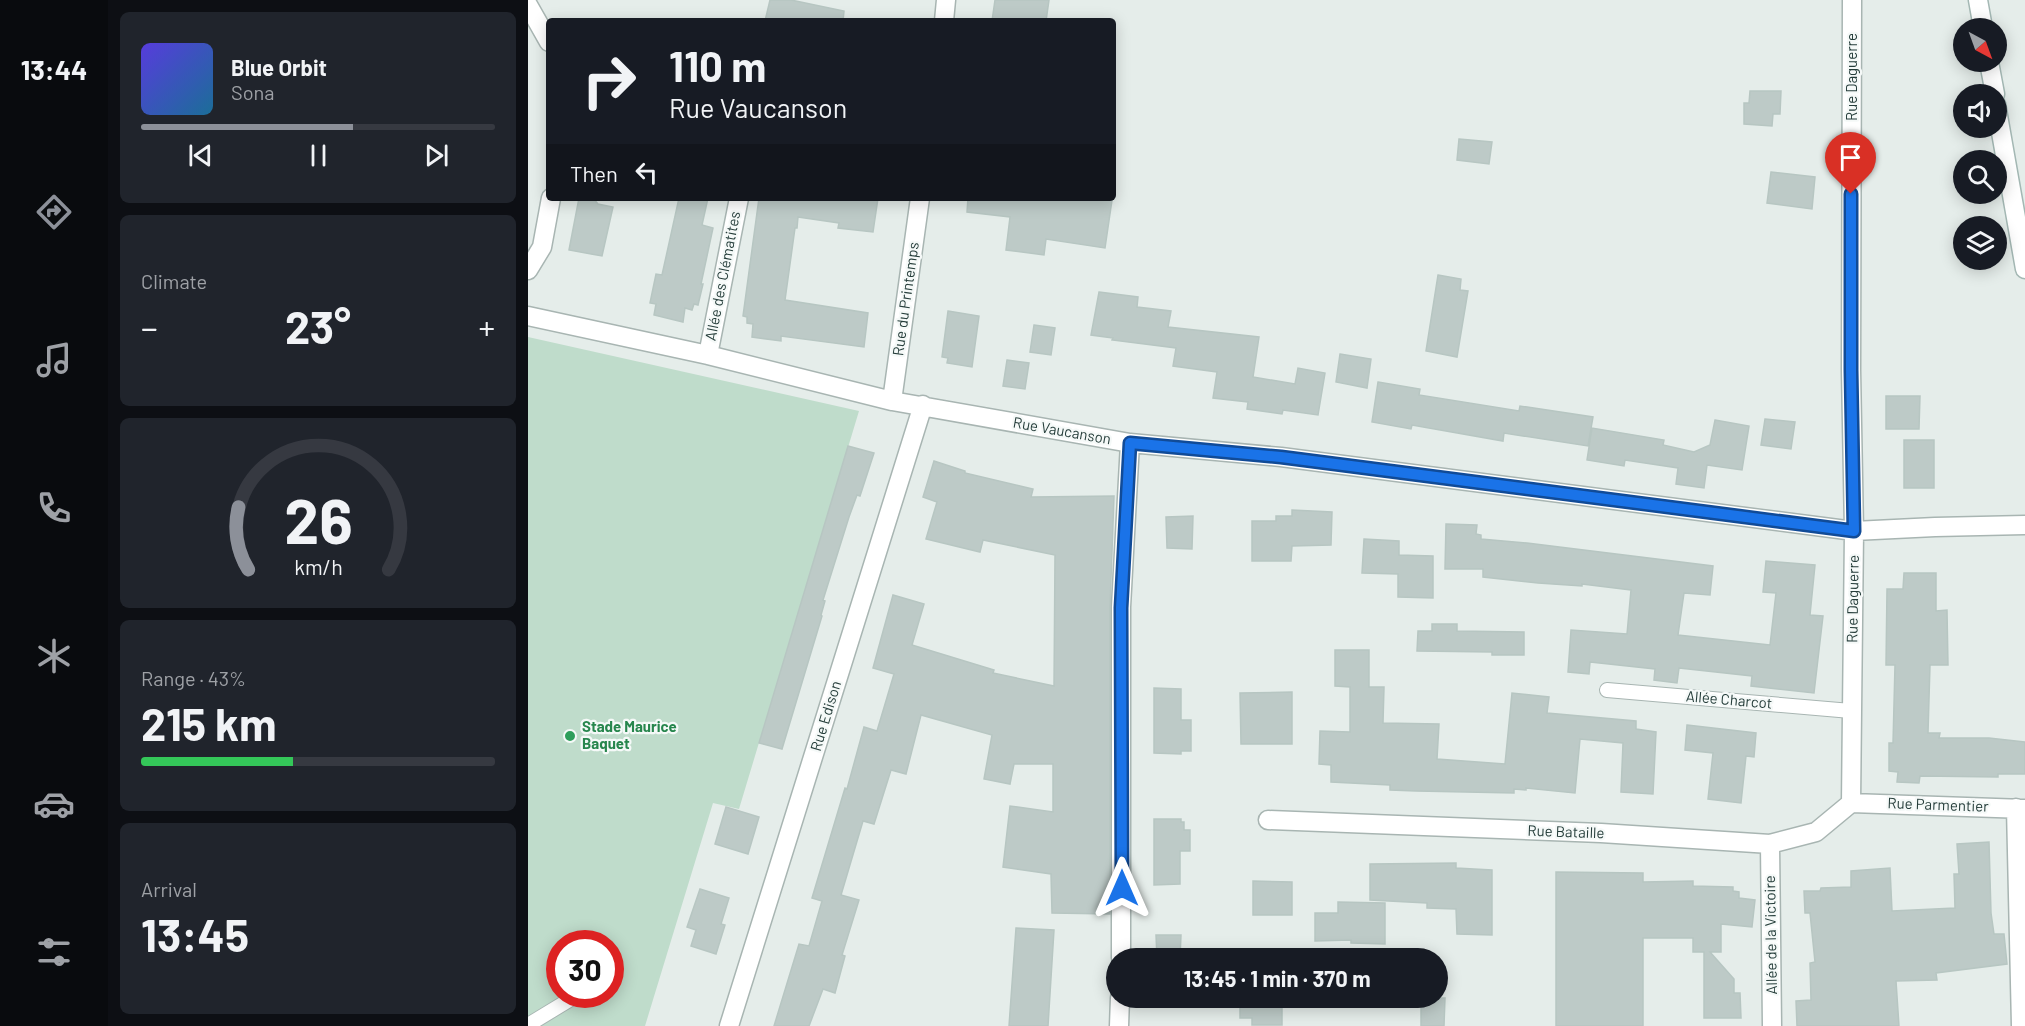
<!DOCTYPE html>
<meta charset="utf-8">
<style>
body{margin:0;font-family:Barlow,sans-serif;background:#20242c;color:#f1f3f6;height:100vh;display:flex;flex-direction:column;font-size:22px;white-space:nowrap}
*{box-sizing:border-box;margin:0}
p{font-size:20px;color:#9ea1a6}
.icon{flex:none;width:33px;height:33px;fill:none;stroke:currentColor;stroke-width:2;stroke-linecap:round;stroke-linejoin:round}
.map{position:relative;flex:1;overflow:hidden}
.side{display:flex;flex-direction:column;gap:12px;padding:12px;background:#0d0f14;width:420px}
.side>*{flex:none}
.top-card{position:absolute;left:18px;top:18px;width:570px;height:183px;border-radius:6px;box-shadow:0 3px 15px #0003;background:#171b24;color:#f1f3f6;overflow:hidden}
.needle{width:39px;rotate:139deg}
.tools{position:absolute;left:1425px;top:18px;display:grid;gap:12px}
.tools a{display:grid;place-items:center;width:54px;height:54px;border-radius:50%;background:#171b24;box-shadow:0 3px 15px #0003;font-size:30px}
.speed{position:absolute;left:18px;top:930px;display:flex;gap:12px;font-size:30px;font-weight:700;text-align:center}
.speed>*{display:grid;place-content:center;width:78px;height:78px;border-radius:50%;background:#171b24;box-shadow:0 3px 15px #0003;line-height:1}
.speed .limit{border:9px solid #d22;background:#fff;color:#111}
.pin{position:absolute;display:grid;place-items:center;width:51px;height:51px;color:#fff;margin:-62px -26px;border-radius:50% 50% 50% 0;rotate:-45deg;box-shadow:0 0 6px #0007}
.pin .icon{rotate:45deg}
.me{position:absolute;width:66px;margin:-33px;rotate:0deg;stroke-linejoin:round;filter:drop-shadow(0 0 4px #0008)}
.turn{display:flex;align-items:center;gap:21px;height:126px;padding:0 24px;font-size:27px}
.turn .icon{width:78px;height:78px;stroke-width:2.5}
.turn b{display:block;font-size:42px;line-height:51px}
.then{display:flex;align-items:center;height:57px;padding:0 24px;background:#0003;gap:12px;font-size:22px}
.big{font-size:45px;font-weight:700;line-height:1.1}
.side .tile{flex:1;display:flex;flex-direction:column;justify-content:center;gap:9px;min-width:0;padding:0 21px;border-radius:9px;background:#20242c}
.side .dial{align-items:center;gap:0}
.dial svg{height:156px;overflow:visible;fill:none;stroke:#363941;stroke-width:7;stroke-linecap:round;text-anchor:middle}
.dial text{fill:#f1f3f6;stroke:none}
.song{display:flex;align-items:center;gap:18px}
.cover{width:72px;height:72px;border-radius:9px;background:linear-gradient(135deg,hsl(250 70% 55%),hsl(200 70% 35%))}
.played{height:6px;border-radius:3px;background:linear-gradient(90deg,#8c9099 60%,#363941 60%)}
.keys{display:flex;justify-content:space-around;direction:ltr}
.heat{display:flex;justify-content:space-between;align-items:center;font-size:33px;direction:ltr}
.charge{height:9px;border-radius:4px;background:linear-gradient(90deg,#34c759 43%,#363941 0)}
.trip{position:absolute;left:578px;top:948px;width:342px;height:60px;border-radius:30px;background:#171b24;box-shadow:0 3px 15px #0003;font-weight:700;line-height:60px;text-align:center}
main{display:flex;flex:1;min-height:0}
.menu{display:flex;flex-direction:column;width:108px;justify-content:space-around;align-items:center;background:#090b0e;color:#9ea1a6}
.menu .icon{width:42px;height:42px}
.menu .selected{color:#8c9099}
.menu b{font-size:27px;color:#f1f3f6}
.map>svg:first-child{display:block}
.green{fill:#bfdccb;fill-rule:evenodd}
.building{fill:#bdcac7;stroke:#b7c6c2;stroke-width:1.5}
.lines{fill:none;stroke-linecap:round;stroke-linejoin:round}
.service-casing{stroke:#a8b5b2;stroke-width:16}
.minor-casing{stroke:#a8b5b2;stroke-width:21}
.secondary-casing{stroke:#a4b8b4;stroke-width:21}
.service{stroke:#fff;stroke-width:14}
.minor{stroke:#fff;stroke-width:18}
.secondary{stroke:#fff;stroke-width:18}
.route-casing{stroke:#114b97;stroke-width:15}
.route{stroke:#1a73e8;stroke-width:10}
.leisure-dot{fill:#2e9e5b;stroke:#f5f9f8;stroke-width:2}
.labels{text-anchor:middle;stroke-width:4.5;stroke-linejoin:round;paint-order:stroke}
.street-label{font-size:15px;fill:#253d3a;stroke:#f5f9f8}
.leisure-label{font-size:15px;font-weight:bold;fill:#27864d;stroke:#f5f9f8;text-anchor:start}
</style>
<main>
<nav class="menu">
<b>13:44</b>
<svg class="icon selected" aria-label="directions" viewBox="0 0 24 24"><path d="M12 3l9 9-9 9-9-9zM9 14v-3h6M13 9l2 2-2 2"/></svg>
<svg class="icon" aria-label="music" viewBox="0 0 24 24"><path d="M9 18V5l10-2v13"/><circle cx="6" cy="18" r="3"/><circle cx="16" cy="16" r="3"/></svg>
<svg class="icon" aria-label="phone" viewBox="0 0 24 24"><path d="M5 4h4l2 5-3 2q2 4 5 5l2-3 5 2v4C11 20 4 13 5 4z"/></svg>
<svg class="icon" aria-label="climate" viewBox="0 0 24 24"><path d="M12 3v18M4 7l16 10M4 17L20 7"/></svg>
<svg class="icon" aria-label="car" viewBox="0 0 24 24"><path d="M5 17H2v-5l4-1 3-4h7l3 4 3 1v5h-3M9 17h6M6 11h13"/><circle cx="7" cy="17" r="2"/><circle cx="17" cy="17" r="2"/></svg>
<svg class="icon" aria-label="filters" viewBox="0 0 24 24"><path d="M4 7h16M4 17h16"/><circle cx="9" cy="7" r="2"/><circle cx="15" cy="17" r="2"/></svg>
</nav>
<section class="side">
<div class="tile">
<div class="song"><i class="cover"></i><div><b>Blue Orbit</b><p>Sona</p></div></div>
<div class="played"></div>
<div class="keys"><svg class="icon" aria-label="previous" viewBox="0 0 24 24"><path d="M18 5L8 12l10 7zM5 5v14"/></svg><svg class="icon" aria-label="pause" viewBox="0 0 24 24"><path d="M8 5v14M16 5v14"/></svg><svg class="icon" aria-label="next" viewBox="0 0 24 24"><path d="M6 5l10 7-10 7zM19 5v14"/></svg></div>
</div>
<div class="tile"><p>Climate</p>
<div class="heat"><a>−</a><b class="big">23°</b><a>+</a></div>
</div>
<div class="tile dial"><svg viewBox="0 0 100 80">
<path d="M14 69A42 42 0 1 1 86 69"/>
<path d="M14 69A42 42 0 0 1 9 37" stroke="#8c9099"/>
<text x="50" y="56" font-size="32" font-weight="700">26</text>
<text x="50" y="72" font-size="11">km/h</text>
</svg></div>
<div class="tile"><p>Range · 43%</p><b class="big">215 km</b><div class="charge"></div></div>
<div class="tile"><p>Arrival</p><b class="big">13:45</b></div>
</section>
<div class="map">
<svg width="1497" height="1026" viewBox="0 0 1497 1026">
<rect width="100%" height="100%" fill="#e5edea"/>
<!-- green -->
<path class="green" d="M0 337 331 411 211 809 185 803 117 1026H0ZM32 944H82V994H32Z"/>
<!-- building -->
<path class="building" d="M242 0H263L316 11 315 21H237Z
M467 0H521L518 21H464Z
M1222 91H1253L1252 114H1245L1244 126 1216 124V103H1221Z
M931 139 964 142 961 164 929 160Z
M1243 172 1287 177 1284 209 1239 203Z
M51 198H65L70 204 85 207 74 256 41 250Z
M151 198H180L174 225 185 228 173 284H175L170 305 166 304 164 310 157 308 155 322 126 315 128 304 122 303 128 274 134 275Z
M231 198H350L345 232 310 228 311 223 270 217 269 228H267L257 300 340 313 336 347 253 336V341L224 337 225 324 219 323V317L215 316Z
M440 198H572L584 200 577 248 518 239 516 255 478 250 482 217 439 212Z
M910 275 933 279 932 290 940 291 929 357 898 351Z
M571 292 610 297 609 307 643 311 640 327 731 337 725 377 767 384 770 368 797 373 790 415 755 410 754 414 719 409 720 402 685 398 689 372 645 366 648 348 584 340 585 338 563 335Z
M420 311 451 316 444 367 419 363 420 358 414 357Z
M506 325 527 328 523 355 502 352Z
M812 354 843 359 839 388 808 382Z
M479 360 501 363 497 389 475 386Z
M850 382 892 389 891 395 991 411 992 406 1065 417 1060 446 976 433 975 441 884 425 883 429 844 422Z
M1358 396H1392L1391 429H1358Z
M1237 419 1267 422 1263 449 1233 445Z
M1187 420 1221 426 1214 470 1179 465 1176 488 1148 484 1150 468 1097 460 1096 466 1059 460 1064 428 1136 440 1135 445 1166 452 1182 445Z
M1376 440H1406V488H1376Z
M320 446 346 453 332 496 329 495 321 517 295 600 297 601 293 615 294 616 254 749 231 743Z
M406 461 437 471V473L505 489 503 497 586 496 582 607V914L524 913 523 874 475 867 482 806 525 812V764H486L482 784 456 779 464 735 393 715 378 774 363 770 346 824 335 821 313 895 331 900 314 955 317 956 307 993 295 989 281 1026H246L271 944 281 946 294 901 284 898 317 788 319 789 336 727 349 731 366 674 345 668 365 595 396 604 384 645 466 670 465 673 526 686 527 555 455 540 452 552 398 539 409 502 395 497Z
M764 510 804 512 803 545 764 546 763 561H724V521H748V516H764Z
M665 516 664 549 639 548 638 517Z
M918 524 949 525 948 534 953 535V539L999 543 1185 566 1182 595 1156 593 1150 635 1242 645 1248 593 1235 592 1238 561 1287 565 1282 615 1295 616 1286 693 1223 686 1224 676 1151 668 1149 683 1126 680 1127 669 1062 662 1061 674 1040 672 1043 630 1099 634 1103 590 1054 584V586L1010 583 955 577V569H917Z
M836 539 871 541V555L905 556V598L870 597V574L834 573Z
M1376 573H1408V611L1419 610 1420 665H1402L1400 733H1412L1411 738H1461L1497 742V774H1470V777L1392 776 1391 783 1369 782 1370 772 1361 771V743H1365L1367 665H1358L1359 589H1375Z
M904 624H929V631L996 632V655H964V652L889 651 890 631H904Z
M807 650H841V687H856L855 723 911 724 909 759 977 764 984 693 1021 697 1019 713 1108 721V729L1128 732 1125 794 1093 792 1095 743 1052 739 1047 793 998 788V790L986 789V793L888 791 862 790V785L803 782V765L791 764 792 731 822 732V687L807 686Z
M626 688 653 689V720H663V751H653V754L626 753Z
M764 692V744H713L712 693Z
M1159 725 1228 733 1226 757 1218 756 1213 803 1180 799 1185 753 1157 750Z
M198 807 231 817 220 854 187 844Z
M626 819H653V822H656V830H662V851H652V884L626 885Z
M1461 842 1463 913 1466 934H1476L1479 964 1408 973 1409 980 1368 981 1371 1026H1269L1268 1001 1283 1000 1282 963 1287 962 1282 913H1277L1276 891H1292L1293 888 1323 887V871L1362 868 1364 911 1427 908 1426 874H1431L1429 844Z
M928 863V868L964 870V935L929 934 928 909 899 908V903L842 900V864Z
M1028 872 1115 873V882L1165 881V886L1205 887V891L1211 892V898L1227 900 1224 927 1193 924V952H1182L1206 979V993H1212L1213 1018H1176V952H1165V938H1115V1026H1028Z
M725 881 764 882V915H725Z
M172 889 201 898 193 924 197 925 188 954 163 946 168 930 159 927Z
M810 902 857 903V944L823 943V940L787 941V913H810Z
M488 928 526 930 520 1026H481Z
M628 935H653L652 958H629Z
M712 998H754V1025H724V1018H712Z
M893 998H917L916 1026H893Z"/>
<g class="lines">
<defs>
<path id="service" d="M1079 690 1323 711
M0 1025 51 994"/>
<path id="minor" d="M0 5 21 42
M416 21 418 0
M0 270 14 247 23 198
M0 316 180 355 364 401 602 443 753 457 1326 531 1407 527 1497 525
M180 355 211 198
M364 401 392 198
M1323 803 1326 531 1323 370 1324 0
M1323 803 1497 809
M1488 808 1493 1026
M740 820 1073 833 1242 844 1288 832 1323 803
M1242 844 1244 1026
M593 958V607L602 443
M201 1026 395 405
M591 1026 592 998"/>
<path id="secondary" d="M1450 0 1455 28
M1461 62 1467 94
M1468 104 1497 269"/>
</defs>
<!-- service casing -->
<use href="#service" class="service-casing"/>
<!-- minor casing -->
<use href="#minor" class="minor-casing"/>
<!-- secondary casing -->
<use href="#secondary" class="secondary-casing"/>
<!-- service -->
<use href="#service" class="service"/>
<!-- minor -->
<use href="#minor" class="minor"/>
<!-- secondary -->
<use href="#secondary" class="secondary"/>
</g>
<g class="lines">
<defs>
<path id="route" d="M594 888 593 608 602 443 753 457 1326 531 1323 370V194"/>
</defs>
<!-- route casing -->
<use href="#route" class="route-casing"/>
<!-- route -->
<use href="#route" class="route"/>
</g>
<!-- markers -->
<circle class="leisure-dot" cx="42" cy="736" r="6"/>
<g class="labels">
<!-- street labels -->
<g class="street-label">
<text transform="translate(1324 77) rotate(-90)" y="5">Rue Daguerre</text>
<text transform="translate(195 276) rotate(-79)" y="5">Allée des Clématites</text>
<text transform="translate(378 299) rotate(-82)" y="5">Rue du Printemps</text>
<text transform="translate(534 431) rotate(10)" y="5">Rue Vaucanson</text>
<text transform="translate(1325 599) rotate(-89)" y="5">Rue Daguerre</text>
<text transform="translate(1201 700) rotate(5)" y="5">Allée Charcot</text>
<text transform="translate(298 716) rotate(-73)" y="5">Rue Edison</text>
<text transform="translate(1410 805) rotate(2)" y="5">Rue Parmentier</text>
<text transform="translate(1038 832) rotate(2)" y="5">Rue Bataille</text>
<text transform="translate(1243 935) rotate(-91)" y="5">Allée de la Victoire</text>
</g>
<!-- leisure labels -->
<g class="leisure-label">
<text x="54" y="732">Stade Maurice<tspan x="54" dy="17">Baquet</tspan></text>
</g>
</g>
</svg>
<div class="tools">
<a><svg class="needle" viewBox="-14 -14 28 28"><path d="M0-13l5 13h-10z" fill="#e53935"/><path d="M0 13l5-13h-10z" fill="#9ea1a6"/></svg></a>
<a><svg class="icon" aria-label="sound" viewBox="0 0 24 24"><path d="M4 9h4l5-4v14l-5-4H4zM17 9q2 3 0 6"/></svg></a>
<a><svg class="icon" aria-label="search" viewBox="0 0 24 24"><circle cx="10" cy="10" r="6"/><path d="M15 15l6 6"/></svg></a>
<a><svg class="icon" aria-label="layers" viewBox="0 0 24 24"><path d="M12 4l9 5-9 5-9-5zM3 14l9 5 9-5"/></svg></a>
</div>
<div class="speed"><div class="limit">30</div></div>
<div class="pin" style="left:1323px;top:194px;background:#d93025"><svg class="icon" aria-label="arrive" viewBox="0 0 24 24"><path d="M6 21V4h12l-3 4 3 4H6"/></svg></div>
<svg class="me" style="left:594px;top:888px" viewBox="-20 -20 40 40"><path d="M0-17L14 15 0 8-14 15z" fill="#1a73e8" stroke="#fff" stroke-width="4"/></svg>
<div class="trip">13:45 · 1 min · 370 m</div>
<div class="top-card">
<div class="turn"><svg class="icon" aria-label="right" viewBox="0 0 24 24"><path d="M7 20v-9h11M14 6l5 5-5 5"/></svg><div><b>110 m</b>Rue Vaucanson</div></div>
<div class="then">Then<svg class="icon" aria-label="left" viewBox="0 0 24 24"><path d="M17 20v-9H6M10 6l-5 5 5 5"/></svg></div>
</div>
</div>
</main>
